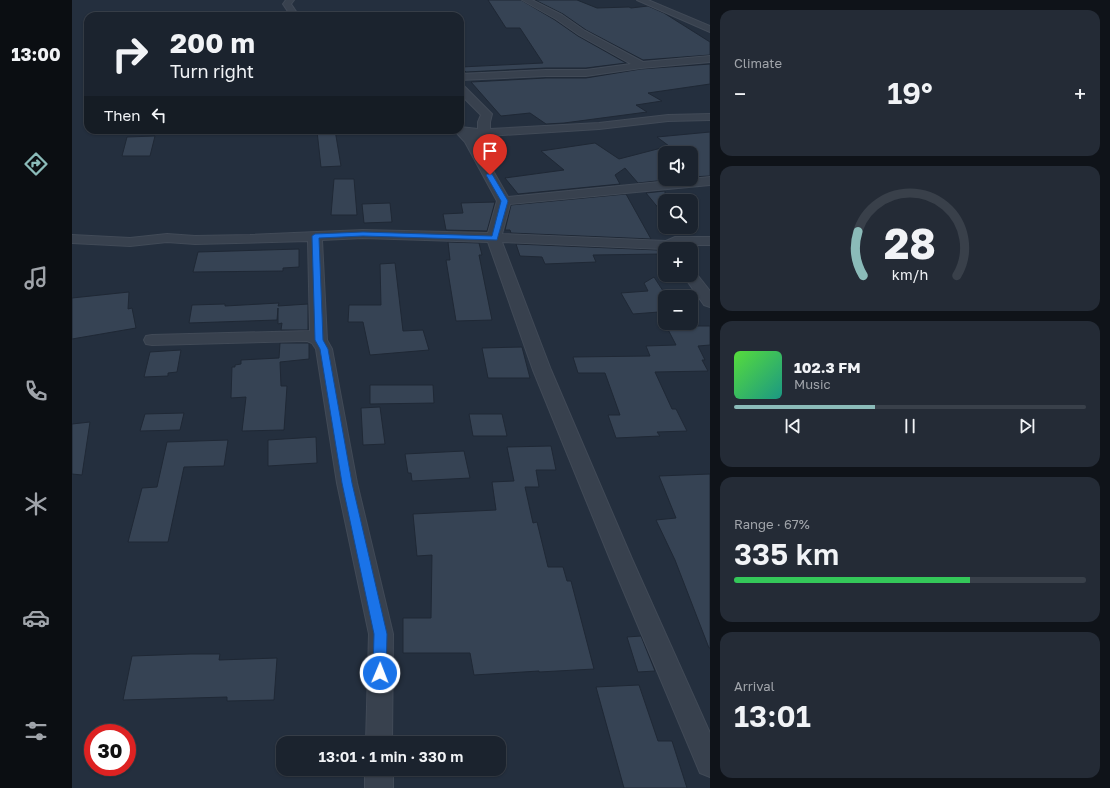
<!DOCTYPE html>
<meta charset="utf-8">
<style>
body{margin:0;font-family:"Golos Text",sans-serif;background:#242b36;color:#f1f3f6;height:100vh;display:flex;flex-direction:column;font-size:15px;white-space:nowrap}
*{box-sizing:border-box;margin:0}
p{font-size:13px;color:#a0a4aa}
.icon{flex:none;width:22px;height:22px;fill:none;stroke:currentColor;stroke-width:2;stroke-linecap:round;stroke-linejoin:round}
.map{position:relative;flex:1;overflow:hidden}
.drawer{display:flex;flex-direction:column;gap:10px;padding:10px;background:#0f1319;width:400px}
.drawer>*{flex:none}
.guide{position:absolute;left:12px;top:12px;width:380px;height:122px;border-radius:12px;box-shadow:0 1px 3px #0004,0 0 0 1px #39404a;background:#1b232e;color:#f1f3f6;overflow:hidden}
.tools{position:absolute;left:586px;top:146px;display:grid;gap:8px}
.tools a{display:grid;place-items:center;width:40px;height:40px;border-radius:8px;background:#1b232e;box-shadow:0 1px 3px #0004,0 0 0 1px #39404a;font-size:20px}
.speed{position:absolute;left:12px;top:724px;display:flex;gap:8px;font-size:20px;font-weight:700;text-align:center}
.speed>*{display:grid;place-content:center;width:52px;height:52px;border-radius:50%;background:#1b232e;box-shadow:0 1px 3px #0004,0 0 0 1px #39404a;line-height:1}
.speed .limit{border:6px solid #d22;background:#fff;color:#111}
.pin{position:absolute;display:grid;place-items:center;width:34px;height:34px;color:#fff;margin:-41px -17px;border-radius:50% 50% 50% 0;rotate:-45deg;box-shadow:0 0 4px #0007}
.pin .icon{rotate:45deg}
.me{position:absolute;width:44px;margin:-22px;rotate:1deg;stroke-linejoin:round;filter:drop-shadow(0 0 3px #0008)}
.turn{display:flex;align-items:center;gap:14px;height:84px;padding:0 20px;font-size:18px}
.turn .icon{width:52px;height:52px;stroke-width:2.5}
.turn b{display:block;font-size:28px;line-height:34px}
.then{display:flex;align-items:center;height:38px;padding:0 20px;background:#0003;gap:8px;font-size:15px}
.big{font-size:30px;font-weight:600;line-height:1.1}
.drawer .widget{flex:1;display:flex;flex-direction:column;justify-content:center;gap:6px;min-width:0;padding:0 14px;border-radius:12px;background:#242b36}
.drawer .dial{align-items:center;gap:0}
.dial svg{height:104px;overflow:visible;fill:none;stroke:#39404a;stroke-width:7;stroke-linecap:round;text-anchor:middle}
.dial text{fill:#f1f3f6;stroke:none}
.song{display:flex;align-items:center;gap:12px}
.cover{width:48px;height:48px;border-radius:6px;background:linear-gradient(135deg,hsl(110 70% 55%),hsl(170 70% 35%))}
.played{height:4px;border-radius:2px;background:linear-gradient(90deg,#8bbbb9 40%,#39404a 40%)}
.keys{display:flex;justify-content:space-around;direction:ltr}
.heat{display:flex;justify-content:space-between;align-items:center;font-size:22px;direction:ltr}
.charge{height:6px;border-radius:3px;background:linear-gradient(90deg,#34c759 67%,#39404a 0)}
.trip{position:absolute;left:204px;top:736px;width:230px;height:40px;border-radius:12px;background:#1b232e;box-shadow:0 1px 3px #0004,0 0 0 1px #39404a;font-weight:600;line-height:40px;text-align:center}
main{display:flex;flex:1;min-height:0}
.dock{display:flex;flex-direction:column;width:72px;justify-content:space-around;align-items:center;background:#0b0e12;color:#a0a4aa}
.dock .icon{width:28px;height:28px}
.dock .active{color:#8bbbb9}
.dock b{font-size:18px;color:#f1f3f6}
.map>svg:first-child{display:block}
.building{fill:#364354;stroke:#1f2835}
.lines{fill:none;stroke-linecap:round;stroke-linejoin:round}
.street-casing{stroke:#414a57;stroke-width:2}
.street{fill:#38414e;fill-rule:evenodd}
.route{fill:#1a73e8;stroke:#114b97}
</style>
<main>
<nav class="dock">
<b>13:00</b>
<svg class="icon active" aria-label="directions" viewBox="0 0 24 24"><path d="M12 3l9 9-9 9-9-9zM9 14v-3h6M13 9l2 2-2 2"/></svg>
<svg class="icon" aria-label="music" viewBox="0 0 24 24"><path d="M9 18V5l10-2v13"/><circle cx="6" cy="18" r="3"/><circle cx="16" cy="16" r="3"/></svg>
<svg class="icon" aria-label="phone" viewBox="0 0 24 24"><path d="M5 4h4l2 5-3 2q2 4 5 5l2-3 5 2v4C11 20 4 13 5 4z"/></svg>
<svg class="icon" aria-label="climate" viewBox="0 0 24 24"><path d="M12 3v18M4 7l16 10M4 17L20 7"/></svg>
<svg class="icon" aria-label="car" viewBox="0 0 24 24"><path d="M5 17H2v-5l4-1 3-4h7l3 4 3 1v5h-3M9 17h6M6 11h13"/><circle cx="7" cy="17" r="2"/><circle cx="17" cy="17" r="2"/></svg>
<svg class="icon" aria-label="filters" viewBox="0 0 24 24"><path d="M4 7h16M4 17h16"/><circle cx="9" cy="7" r="2"/><circle cx="15" cy="17" r="2"/></svg>
</nav>
<div class="map">
<svg width="638" height="788" viewBox="0 0 638 788">
<rect width="100%" height="100%" fill="#242f3e"/>
<!-- building -->
<path class="building" d="M416 0H449L483 20 506 36 554 63 514 68H474L394 72 389 67 471 63 448 28H434Z
M463 0H505L525 8 557 7 559 8 576 6 592 13 638 42V55L571 60 514 30 491 14Z
M638 64V84L576 93 590 101 564 105 575 112 492 123 474 124 458 113 429 116 399 82 474 78H514L569 69Z
M263 130 269 166 249 167 245 131Z
M638 132V176L619 177V153H593V179H603L566 183 553 168 543 175 548 184 446 194 433 178 492 170 469 151 523 143 547 159 597 146 585 137Z
M83 136 78 156H50L55 137Z
M262 179H282L285 215H259Z
M593 191V216L574 193Z
M554 194 579 239 439 233 438 230H433L439 205Z
M423 202 415 231 374 230 371 214 391 213 389 203Z
M318 203 320 222 292 223 290 204Z
M376 242 407 243 410 255H407L420 320 384 321 374 260H378Z
M444 244 586 250 588 254 521 255 524 262 473 264 470 257 448 256Z
M227 249V267L211 268V271L121 272 126 252Z
M323 263 331 331 351 330 357 350 298 355 291 322H276L277 305H309L308 264Z
M582 277 595 297H593V323H612L615 326H638V345L626 346 633 360H630L636 371 583 372 600 409H604L615 431 585 432 588 436 544 438 536 415H548L533 373H506L501 357 578 356 574 346 604 345 587 312 561 314 549 293 576 291 572 283Z
M57 292 56 309 60 308 64 328 0 339V298Z
M207 303 206 306 236 304V330H209L210 323 206 324V308L205 320 117 323 120 305 153 304V306Z
M208 343H237V359L208 362 209 386H215L212 430 170 431 174 397 159 398 160 367H163V365L169 364V360L207 358Z
M450 347 458 378H416L410 348Z
M109 350 105 372 96 373V376L72 377 78 352Z
M298 385H361L362 403 298 404Z
M308 407 313 444 291 445 289 408Z
M112 413 108 430 68 431 73 414Z
M397 414H430L435 436H401Z
M18 422 10 475 0 474V424Z
M244 437 245 463 196 466V440Z
M156 440 152 466 112 467 96 542H56L70 488 85 487 95 442Z
M479 446 484 470H464L467 487H453L461 523 465 522 476 567H491L495 581H499L522 669 467 672V671L402 675 398 653H331V618H359L360 555 345 556 341 514 424 510 420 482 442 481 435 447Z
M392 451 398 478 340 481 339 473H336L333 454Z
M638 474V648H637L603 560 584 520 604 518 587 476Z
M569 636 583 671 566 672 555 637Z
M118 654H148L147 660 205 658 202 700 155 701V697L51 700 60 656Z
M567 685 586 741H600L615 788H552L524 687Z"/>
<g class="lines">
<defs>
<path id="street" d="M214 0H222L219 4 227 16H219L211 4Z
M450 0H460L490 15 513 31 571 62 638 56V62L569 68 514 76H474L388 80V74L474 70H514L559 64 507 35 484 19Z
M565 0H576L638 26V32Z
M388 85 392 86 420 114 418 122V129L527 123 596 115 638 114V120L596 121 527 129 414 136 404 141 436 197 638 177V185L438 204 430 234 594 241 603 237H638V245H606L605 246 606 249H593V251L592 249 430 242 479 370 560 559 638 733V777L628 773 538 559 461 370 416 242 291 238 250 240 255 340 260 349 285 483 321 634 320 743H294L297 634 265 483 244 349 240 343 235 341 80 345 74 344 72 340 74 336 80 335 238 331 236 241 123 244 95 242 58 246 0 243V235L58 238 95 234 123 236 178 235 291 230 416 233 425 201 393 142 382 130H388V127L406 129V122L409 115 388 94Z
M619 271 623 272 638 291V307L632 305 611 275H619Z
M293 769H321V788H293Z"/>
</defs>
<!-- street casing -->
<use href="#street" class="street-casing"/>
<!-- street -->
<use href="#street" class="street"/>
</g>
<!-- route -->
<path class="route" d="M415 174H420L436 201 425 240 291 236 247 238 251 340 256 349 280 483 315 634 314 673 312 677 308 679 303 677 301 673 302 634 270 483 248 349 243 340 240 236 243 234 291 232 420 236 429 201 414 175Z"/>
</svg>
<div class="tools">
<a><svg class="icon" aria-label="sound" viewBox="0 0 24 24"><path d="M4 9h4l5-4v14l-5-4H4zM17 9q2 3 0 6"/></svg></a>
<a><svg class="icon" aria-label="search" viewBox="0 0 24 24"><circle cx="10" cy="10" r="6"/><path d="M15 15l6 6"/></svg></a>
<a>+</a>
<a>−</a>
</div>
<div class="speed"><div class="limit">30</div></div>
<div class="pin" style="left:418px;top:175px;background:#d93025"><svg class="icon" aria-label="arrive" viewBox="0 0 24 24"><path d="M6 21V4h12l-3 4 3 4H6"/></svg></div>
<svg class="me" style="left:308px;top:673px" viewBox="-20 -20 40 40"><circle r="17" fill="#1a73e8" stroke="#fff" stroke-width="3"/><path d="M0-11L8 9 0 5-8 9z" fill="#fff"/></svg>
<div class="trip">13:01 · 1 min · 330 m</div>
<div class="guide">
<div class="turn"><svg class="icon" aria-label="right" viewBox="0 0 24 24"><path d="M7 20v-9h11M14 6l5 5-5 5"/></svg><div><b>200 m</b>Turn right</div></div>
<div class="then">Then<svg class="icon" aria-label="left" viewBox="0 0 24 24"><path d="M17 20v-9H6M10 6l-5 5 5 5"/></svg></div>
</div>
</div>
<section class="drawer">
<div class="widget"><p>Climate</p>
<div class="heat"><a>−</a><b class="big">19°</b><a>+</a></div>
</div>
<div class="widget dial"><svg viewBox="0 0 100 80">
<path d="M14 69A42 42 0 1 1 86 69"/>
<path d="M14 69A42 42 0 0 1 10 35" stroke="#8bbbb9"/>
<text x="50" y="56" font-size="32" font-weight="700">28</text>
<text x="50" y="72" font-size="11">km/h</text>
</svg></div>
<div class="widget">
<div class="song"><i class="cover"></i><div><b>102.3 FM</b><p>Music</p></div></div>
<div class="played"></div>
<div class="keys"><svg class="icon" aria-label="previous" viewBox="0 0 24 24"><path d="M18 5L8 12l10 7zM5 5v14"/></svg><svg class="icon" aria-label="pause" viewBox="0 0 24 24"><path d="M8 5v14M16 5v14"/></svg><svg class="icon" aria-label="next" viewBox="0 0 24 24"><path d="M6 5l10 7-10 7zM19 5v14"/></svg></div>
</div>
<div class="widget"><p>Range · 67%</p><b class="big">335 km</b><div class="charge"></div></div>
<div class="widget"><p>Arrival</p><b class="big">13:01</b></div>
</section>
</main>
